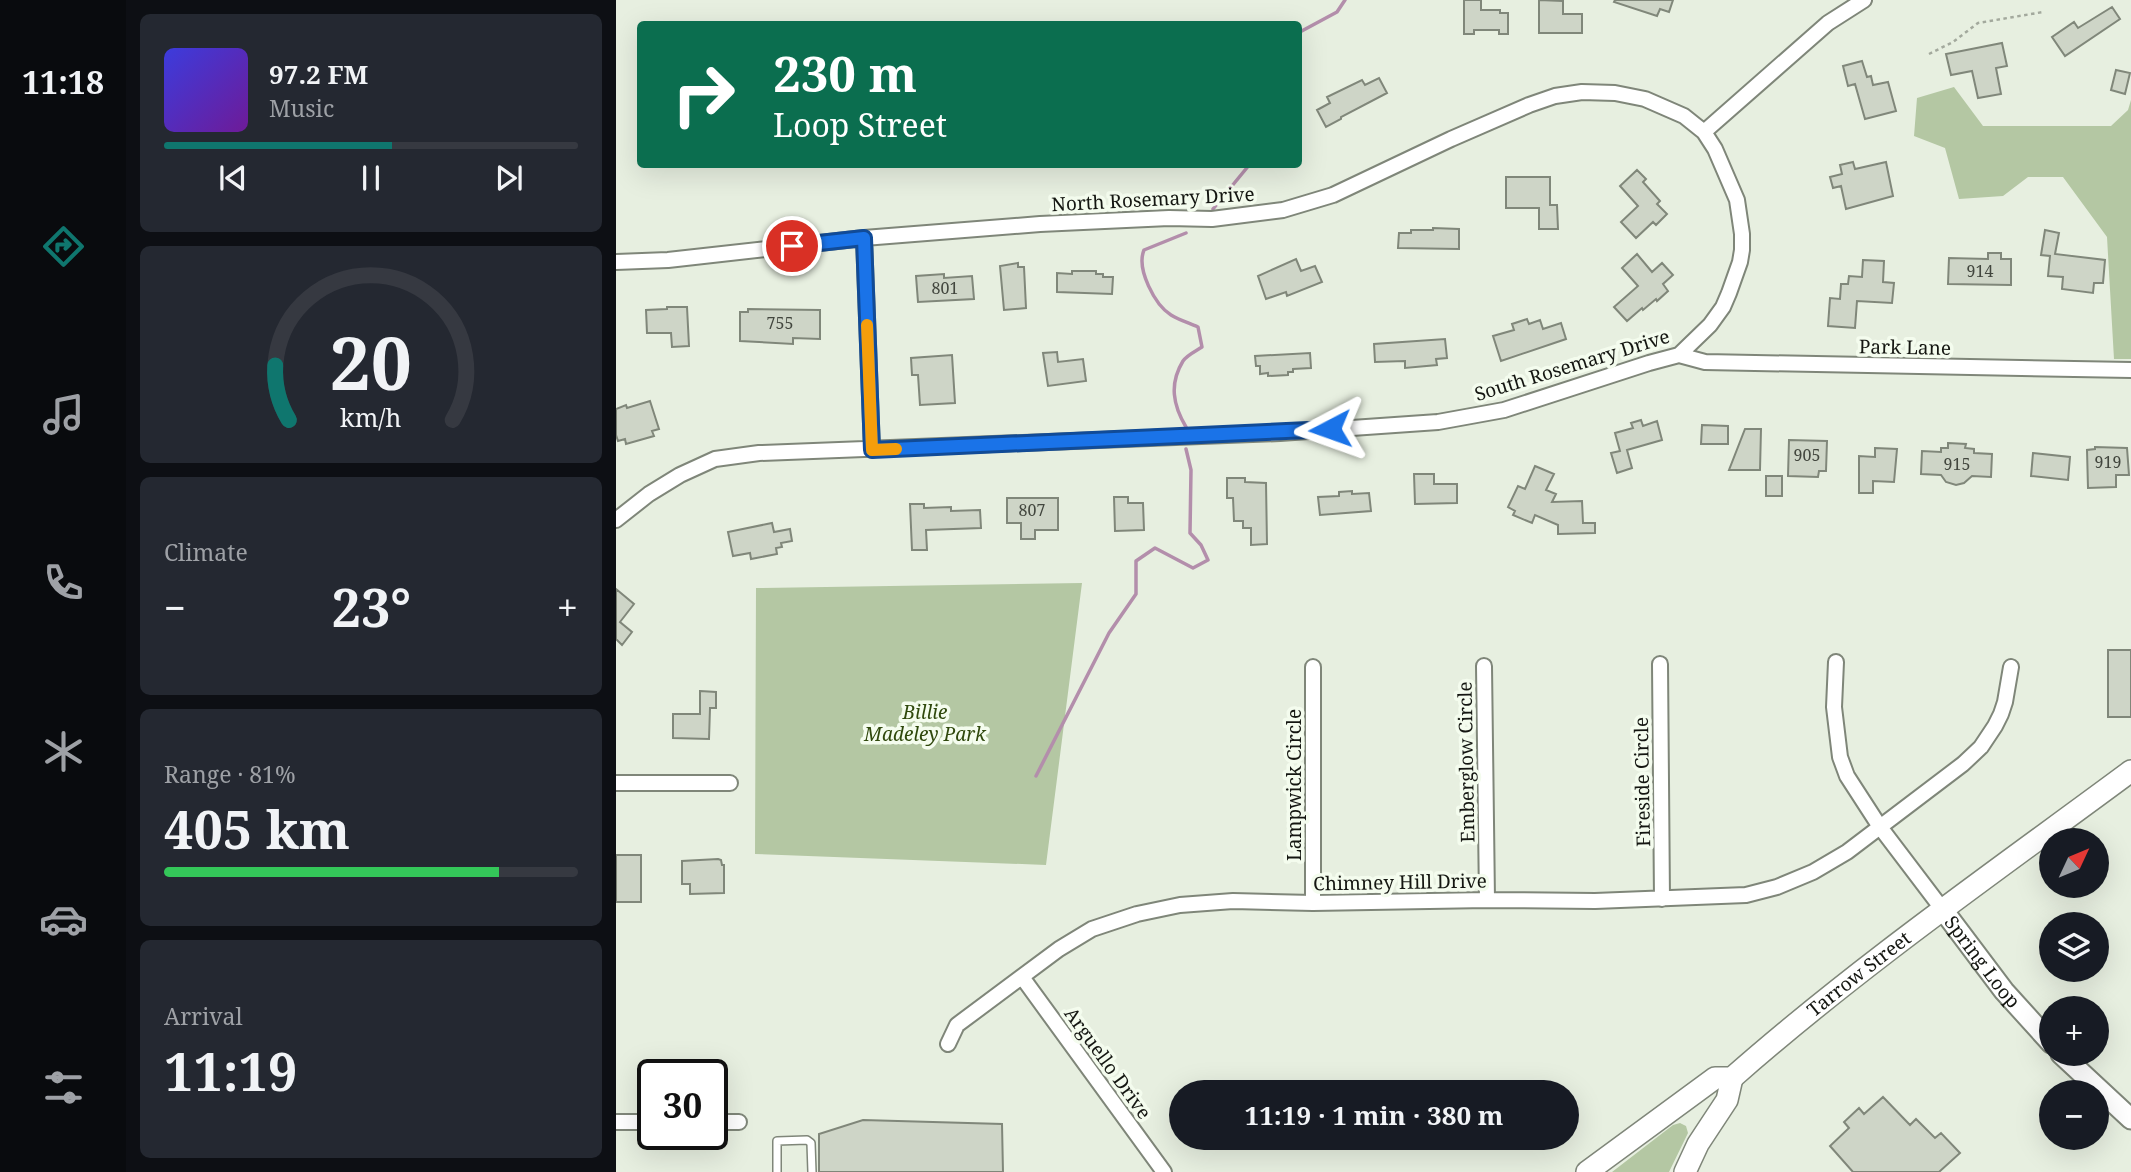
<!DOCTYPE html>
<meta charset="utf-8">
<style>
body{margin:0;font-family:"Noto Serif",serif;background:#242831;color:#f1f3f6;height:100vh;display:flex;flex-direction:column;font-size:26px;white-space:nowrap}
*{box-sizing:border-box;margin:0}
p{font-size:23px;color:#9ea1a6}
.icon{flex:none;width:38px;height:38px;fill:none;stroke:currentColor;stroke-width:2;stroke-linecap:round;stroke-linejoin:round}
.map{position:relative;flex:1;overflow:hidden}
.side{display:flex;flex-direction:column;gap:14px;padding:14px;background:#0d0f14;width:490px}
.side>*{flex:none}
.banner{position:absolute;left:21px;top:21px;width:665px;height:147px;border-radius:7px;box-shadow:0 7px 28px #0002;background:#0b6e4f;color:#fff;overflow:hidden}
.needle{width:46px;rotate:46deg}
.buttons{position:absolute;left:1423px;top:828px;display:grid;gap:14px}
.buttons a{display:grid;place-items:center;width:70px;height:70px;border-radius:50%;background:#171b24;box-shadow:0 7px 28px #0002;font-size:35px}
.speed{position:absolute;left:21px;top:1059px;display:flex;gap:14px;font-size:35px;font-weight:700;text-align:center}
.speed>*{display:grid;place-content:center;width:91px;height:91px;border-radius:50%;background:#171b24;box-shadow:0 7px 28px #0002;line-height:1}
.speed .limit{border:4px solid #111;border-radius:10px;background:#fff;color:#111}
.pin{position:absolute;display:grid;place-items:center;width:60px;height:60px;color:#fff;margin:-30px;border:4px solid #fff;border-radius:50%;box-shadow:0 2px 7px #0007}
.me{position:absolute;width:77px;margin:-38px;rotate:266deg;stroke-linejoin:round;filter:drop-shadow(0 0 5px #0008)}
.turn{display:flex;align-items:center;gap:24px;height:147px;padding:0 21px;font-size:32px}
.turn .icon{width:91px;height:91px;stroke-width:2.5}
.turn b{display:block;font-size:49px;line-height:60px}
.big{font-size:52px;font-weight:700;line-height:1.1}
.side .widget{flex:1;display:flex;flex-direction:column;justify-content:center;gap:10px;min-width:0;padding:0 24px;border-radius:10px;background:#242831}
.side .dial{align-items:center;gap:0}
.dial svg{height:182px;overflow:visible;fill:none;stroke:#363941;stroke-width:7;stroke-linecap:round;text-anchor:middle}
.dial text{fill:#f1f3f6;stroke:none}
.song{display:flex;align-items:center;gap:21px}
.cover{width:84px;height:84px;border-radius:10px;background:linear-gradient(135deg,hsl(240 70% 55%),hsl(280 70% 35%))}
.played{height:7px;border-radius:4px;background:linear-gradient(90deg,#0f766e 55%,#363941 55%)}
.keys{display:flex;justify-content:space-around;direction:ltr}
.heat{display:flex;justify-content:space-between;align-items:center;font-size:38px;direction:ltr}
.charge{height:10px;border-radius:5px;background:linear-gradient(90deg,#34c759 81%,#363941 0)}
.trip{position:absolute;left:553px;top:1080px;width:410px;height:70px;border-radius:35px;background:#171b24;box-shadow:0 7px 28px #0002;font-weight:700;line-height:70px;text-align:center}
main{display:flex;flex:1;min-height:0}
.dock{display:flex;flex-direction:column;width:126px;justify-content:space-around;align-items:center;background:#090b0e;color:#9ea1a6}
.dock .icon{width:49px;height:49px}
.dock .current{color:#0f766e}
.dock b{font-size:32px;color:#f1f3f6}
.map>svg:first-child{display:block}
.green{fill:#b4c7a3}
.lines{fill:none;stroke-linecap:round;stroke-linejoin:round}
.stream{stroke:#b38eab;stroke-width:3.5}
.building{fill:#ced5c7;stroke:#80877a;stroke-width:2}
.service-casing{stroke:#7f8679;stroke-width:10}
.minor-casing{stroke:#7f8679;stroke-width:18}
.tertiary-casing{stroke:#7f8679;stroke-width:23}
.secondary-casing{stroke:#7f8679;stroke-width:24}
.path{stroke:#a3a99d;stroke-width:2.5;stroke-dasharray:3.5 3.5;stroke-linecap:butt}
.service{stroke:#fff;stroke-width:7}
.minor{stroke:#fff;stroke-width:14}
.tertiary{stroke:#fff;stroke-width:19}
.secondary{stroke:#fff;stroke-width:21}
.route-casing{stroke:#114b97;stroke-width:18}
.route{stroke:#1a73e8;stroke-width:12}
.slow{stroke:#f59e0b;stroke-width:12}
.labels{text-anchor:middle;stroke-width:7;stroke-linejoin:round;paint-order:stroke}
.number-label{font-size:16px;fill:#42463e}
.street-label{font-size:19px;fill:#141611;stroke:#f4fcee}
.park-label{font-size:19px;font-style:italic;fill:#2f480c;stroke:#f4fcee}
</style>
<main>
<nav class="dock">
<b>11:18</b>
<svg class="icon current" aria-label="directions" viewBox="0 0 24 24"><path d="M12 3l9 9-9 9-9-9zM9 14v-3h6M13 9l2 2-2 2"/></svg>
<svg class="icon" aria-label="music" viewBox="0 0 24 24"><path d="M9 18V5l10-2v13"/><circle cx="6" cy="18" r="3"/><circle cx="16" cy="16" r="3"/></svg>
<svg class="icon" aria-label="phone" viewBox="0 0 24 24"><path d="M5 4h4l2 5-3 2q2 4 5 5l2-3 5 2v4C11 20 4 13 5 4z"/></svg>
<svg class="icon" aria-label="climate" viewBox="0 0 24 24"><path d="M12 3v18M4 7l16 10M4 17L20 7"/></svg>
<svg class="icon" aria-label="car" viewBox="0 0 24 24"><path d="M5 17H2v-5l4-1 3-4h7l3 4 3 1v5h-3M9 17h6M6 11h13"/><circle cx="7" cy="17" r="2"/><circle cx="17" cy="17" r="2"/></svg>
<svg class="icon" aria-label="filters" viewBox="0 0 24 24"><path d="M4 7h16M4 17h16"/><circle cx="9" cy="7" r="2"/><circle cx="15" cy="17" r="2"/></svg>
</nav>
<section class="side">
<div class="widget">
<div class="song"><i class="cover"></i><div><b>97.2 FM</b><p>Music</p></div></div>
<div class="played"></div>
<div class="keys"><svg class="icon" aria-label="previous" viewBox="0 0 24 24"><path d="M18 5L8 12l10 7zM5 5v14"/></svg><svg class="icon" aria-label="pause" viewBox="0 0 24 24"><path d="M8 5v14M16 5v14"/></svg><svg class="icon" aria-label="next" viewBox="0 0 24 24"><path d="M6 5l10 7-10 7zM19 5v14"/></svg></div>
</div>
<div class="widget dial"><svg viewBox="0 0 100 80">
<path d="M14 69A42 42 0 1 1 86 69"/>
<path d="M14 69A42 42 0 0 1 8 45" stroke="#0f766e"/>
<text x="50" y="56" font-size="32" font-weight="700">20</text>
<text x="50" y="72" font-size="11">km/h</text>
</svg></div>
<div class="widget"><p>Climate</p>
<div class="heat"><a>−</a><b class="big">23°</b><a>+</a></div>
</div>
<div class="widget"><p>Range · 81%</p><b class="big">405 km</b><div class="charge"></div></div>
<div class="widget"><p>Arrival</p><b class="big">11:19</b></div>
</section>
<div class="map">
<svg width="1515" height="1172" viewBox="0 0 1515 1172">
<rect width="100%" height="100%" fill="#e7efe0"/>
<!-- green -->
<path class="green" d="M1338 87 1367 126H1495L1512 110 1515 100V359H1498L1491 237 1447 177H1412L1387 196 1343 199 1329 148 1298 136 1301 98Z
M466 583 430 865 139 854 140 588Z
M1064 1123 1070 1126 1072 1133 1053 1172H996L1057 1125Z"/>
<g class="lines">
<!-- stream -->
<path class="stream" d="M682 33 721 12 729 0
M597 209 634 164
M570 233 528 250C520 269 539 305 555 315 563 320 573 323 582 327L586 347C580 351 571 355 567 361 553 384 557 405 570 427
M420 776 493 633 520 594V561L539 548 577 568 592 560 585 545 574 533 575 470 570 449"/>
</g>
<!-- building -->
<path class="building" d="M848 0H865V10H884V13H892V34H883V30H858V34H848Z
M923 0 947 1V14H966V33H923Z
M999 0H1057L1053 12 1044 9 1041 16 998 2Z
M1496 7 1504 19 1449 56 1436 37 1458 22 1462 28Z
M1386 43 1391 66 1380 68 1385 94 1362 98 1356 71 1335 75 1330 54Z
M1246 61 1251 77 1255 76 1257 85 1272 82 1280 111 1249 119 1239 84 1232 86 1227 66Z
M1500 70 1514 73 1509 94 1495 90Z
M763 78 771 93 725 117V119L710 127 701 110 714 103 711 97 746 80 749 85Z
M1237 162 1239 169 1270 162 1277 196 1230 209 1225 186 1217 188 1214 177 1226 174 1224 165Z
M1021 170 1030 179 1027 182 1044 201 1041 204 1051 214 1040 225 1037 222 1020 238 1005 222 1022 206 1004 186Z
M890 177H934V205H941L942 229H923V208H890Z
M817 228 843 229V249L782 248 783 233H795V230H817Z
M1429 230 1443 233 1439 254 1489 260 1487 283H1478L1477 293 1446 289 1447 277 1432 276 1434 256 1425 255Z
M1372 253H1385V259H1395V285L1332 284 1333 258 1372 259Z
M1021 254 1036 272 1046 263 1057 275 1047 284 1052 291 1041 301 1040 299 1027 310 1026 308 1011 321 998 307 1022 286 1006 268Z
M680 259 685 271 699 266 706 282 671 296 670 292 650 299 642 276Z
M1247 260 1268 261 1267 282 1278 283 1276 303 1241 301 1239 328 1212 326 1214 298 1224 299 1225 284H1232L1233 276 1246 277Z
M402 263V267H408L410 308 388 310 384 266Z
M456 271H480V274H487V277H497L496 294 441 292V273L456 274Z
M328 274V278L356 276 358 299 302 302 300 276Z
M51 307H71L73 346 56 347 55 333H31L30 310 51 309Z
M132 309 204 310V339L177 338V344L124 341V312H132Z
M911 319 913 324 924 320 927 329 945 323 950 339 885 361 877 336 898 330 896 324Z
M829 339 831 358 820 359 821 365 789 368V361L759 362 758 344Z
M441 352 442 362 467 359 470 381 432 386 427 353Z
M694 353 695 368 677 369V372H672V375L652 376V373L644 374V366H640L639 356Z
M336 355 339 403 304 405 302 375H296L295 358Z
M34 401 43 429 36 431 38 436 10 444 9 439 2 441 0 435V409L10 405 11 408Z
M1025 420 1027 426 1041 421 1046 440 1011 450 1016 468 1001 473 995 453 1004 451 999 433 1017 428 1015 423Z
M1086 425 1112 426V444H1085Z
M1129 429H1145L1144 470H1113Z
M1173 440 1211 441 1210 471H1203L1202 477 1172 476Z
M1332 443 1350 444 1349 448 1358 449V453L1376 454 1375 477 1356 476 1348 483 1340 485 1330 482 1325 475 1305 474 1306 451 1325 452V448H1332Z
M1479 447 1511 448 1513 475H1500V487L1472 488 1471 450 1479 449Z
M1259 448 1281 449 1278 482 1257 481V493H1243V456L1259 457Z
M1417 453 1454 457 1452 480 1415 476Z
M919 466 938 474 930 490 940 494 936 502 966 501 967 523H979V533L942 534V525L919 515 916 523 897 515 899 511 892 507 902 486 909 489Z
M798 474H818V484H841V503L799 504Z
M1150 476H1166V496H1150Z
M611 478H629V482L650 483 651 544 635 545V528H627V521H618L617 498H611Z
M736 491V494L753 493 755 511 704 515 702 497 723 496V492Z
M498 497H512V503H527L528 530 499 531Z
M391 498H442V530H419V539H405V523H391Z
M294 504H308V508L335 507V511L364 510 365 528 310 530 311 550H296Z
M156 523 158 532 174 529 176 541 165 543 166 547 160 548 161 554 135 559 134 553 117 556 112 532Z
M0 589 18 604 4 622 16 632 6 645 0 639Z
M1492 650H1515V717H1492Z
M84 691 100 692V708H94L93 739 57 738V714H84Z
M0 855H25V902H0Z
M102 859 105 860 106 865H108V893L74 894V884H66V861Z
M1267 1097 1294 1125 1300 1119 1319 1138 1325 1133 1344 1153 1323 1172H1237L1214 1146 1233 1128 1228 1122 1243 1108 1248 1114Z
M247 1120 386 1124 387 1172H203V1134Z"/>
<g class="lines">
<defs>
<path id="service" d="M161 1172V1141L191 1140 195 1143 196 1172"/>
<path id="minor" d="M1088 132 1212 23 1248 0
M248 238 256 450
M0 262 52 260 248 238 424 224 553 218 596 219 667 210 717 195 835 139 913 105 939 96 966 92 999 93 1029 99 1068 116 1088 132 1099 149 1121 200 1126 234V250L1124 262 1113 293 1107 307 1094 325 1063 355 1033 363 888 410 822 422 664 433 143 453 99 459 64 475 33 494 0 520
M1063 355 1089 362 1515 370
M1220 662 1218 707 1224 757 1231 776 1264 827 1327 910
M1044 664 1046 899
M868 666 871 900
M697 667V903
M0 783H114
M406 977 548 1172
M332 1044 341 1025 443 949 476 929 521 914 564 905 617 901 697 903 871 900 979 901 1130 895 1161 887 1197 872 1231 852 1347 764 1365 747 1379 726 1385 714 1389 702 1395 667
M0 1122H37
M96 1122H123"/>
<g id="tertiary">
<path id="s1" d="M1327 910 1388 991 1435 1043"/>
<path d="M1445 1054 1515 1119"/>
</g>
<g id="secondary">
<path id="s2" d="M971 1172 1099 1078H1116C1242 967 1380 871 1515 771"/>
<path d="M1069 1172 1082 1144 1111 1100 1116 1078"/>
</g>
</defs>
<!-- service casing -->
<use href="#service" class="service-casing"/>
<!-- minor casing -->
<use href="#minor" class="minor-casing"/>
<!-- tertiary casing -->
<use href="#tertiary" class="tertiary-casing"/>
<!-- secondary casing -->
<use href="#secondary" class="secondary-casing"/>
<!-- path -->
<path class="path" d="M1313 54 1337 42 1362 23 1427 12"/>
<!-- service -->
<use href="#service" class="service"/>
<!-- minor -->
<use href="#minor" class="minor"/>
<!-- tertiary -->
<use href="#tertiary" class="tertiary"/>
<!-- secondary -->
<use href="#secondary" class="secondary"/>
</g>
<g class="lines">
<defs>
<path id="route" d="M176 246 248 238 256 450 714 429"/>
</defs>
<!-- route casing -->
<use href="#route" class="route-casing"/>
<!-- route -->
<use href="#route" class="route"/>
<!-- slow -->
<path class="slow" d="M251 325 256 450 280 449"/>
</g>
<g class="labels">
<!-- number labels -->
<g class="number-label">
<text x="1364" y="277">914</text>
<text x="329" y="294">801</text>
<text x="164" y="329">755</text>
<text x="1191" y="461">905</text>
<text x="1492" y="468">919</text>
<text x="1341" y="470">915</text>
<text x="416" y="516">807</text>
</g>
<!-- street labels -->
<g class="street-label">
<text transform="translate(537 199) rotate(-3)" y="7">North Rosemary Drive</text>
<text transform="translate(1289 347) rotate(1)" y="7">Park Lane</text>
<text transform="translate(956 365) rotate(-17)" y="7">South Rosemary Drive</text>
<text transform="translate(850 762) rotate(-91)" y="7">Emberglow Circle</text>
<text transform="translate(1026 782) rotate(-91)" y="7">Fireside Circle</text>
<text transform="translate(678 785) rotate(-90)" y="7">Lampwick Circle</text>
<text transform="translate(784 882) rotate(-1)" y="7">Chimney Hill Drive</text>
<text dy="7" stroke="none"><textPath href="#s1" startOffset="65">Spring Loop</textPath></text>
<text dy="7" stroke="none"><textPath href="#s2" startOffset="340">Tarrow Street</textPath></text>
<text transform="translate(492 1063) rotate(54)" y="7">Arguello Drive</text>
</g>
<!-- park labels -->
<g class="park-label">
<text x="309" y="719">Billie<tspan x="309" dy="22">Madeley Park</tspan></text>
</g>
</g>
</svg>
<div class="buttons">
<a><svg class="needle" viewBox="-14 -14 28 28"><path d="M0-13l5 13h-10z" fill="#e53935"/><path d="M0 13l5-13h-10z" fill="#9ea1a6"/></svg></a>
<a><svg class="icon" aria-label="layers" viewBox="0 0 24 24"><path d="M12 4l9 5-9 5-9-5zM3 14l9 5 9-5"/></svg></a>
<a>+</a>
<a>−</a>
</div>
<div class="speed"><div class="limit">30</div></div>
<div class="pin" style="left:176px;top:246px;background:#d93025"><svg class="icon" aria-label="arrive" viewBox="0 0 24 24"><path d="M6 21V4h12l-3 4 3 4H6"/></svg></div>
<svg class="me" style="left:714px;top:429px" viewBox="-20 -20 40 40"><path d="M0-17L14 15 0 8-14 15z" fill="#1a73e8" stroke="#fff" stroke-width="4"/></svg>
<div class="trip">11:19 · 1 min · 380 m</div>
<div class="banner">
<div class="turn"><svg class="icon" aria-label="right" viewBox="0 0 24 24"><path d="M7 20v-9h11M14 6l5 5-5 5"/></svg><div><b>230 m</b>Loop Street</div></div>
</div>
</div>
</main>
